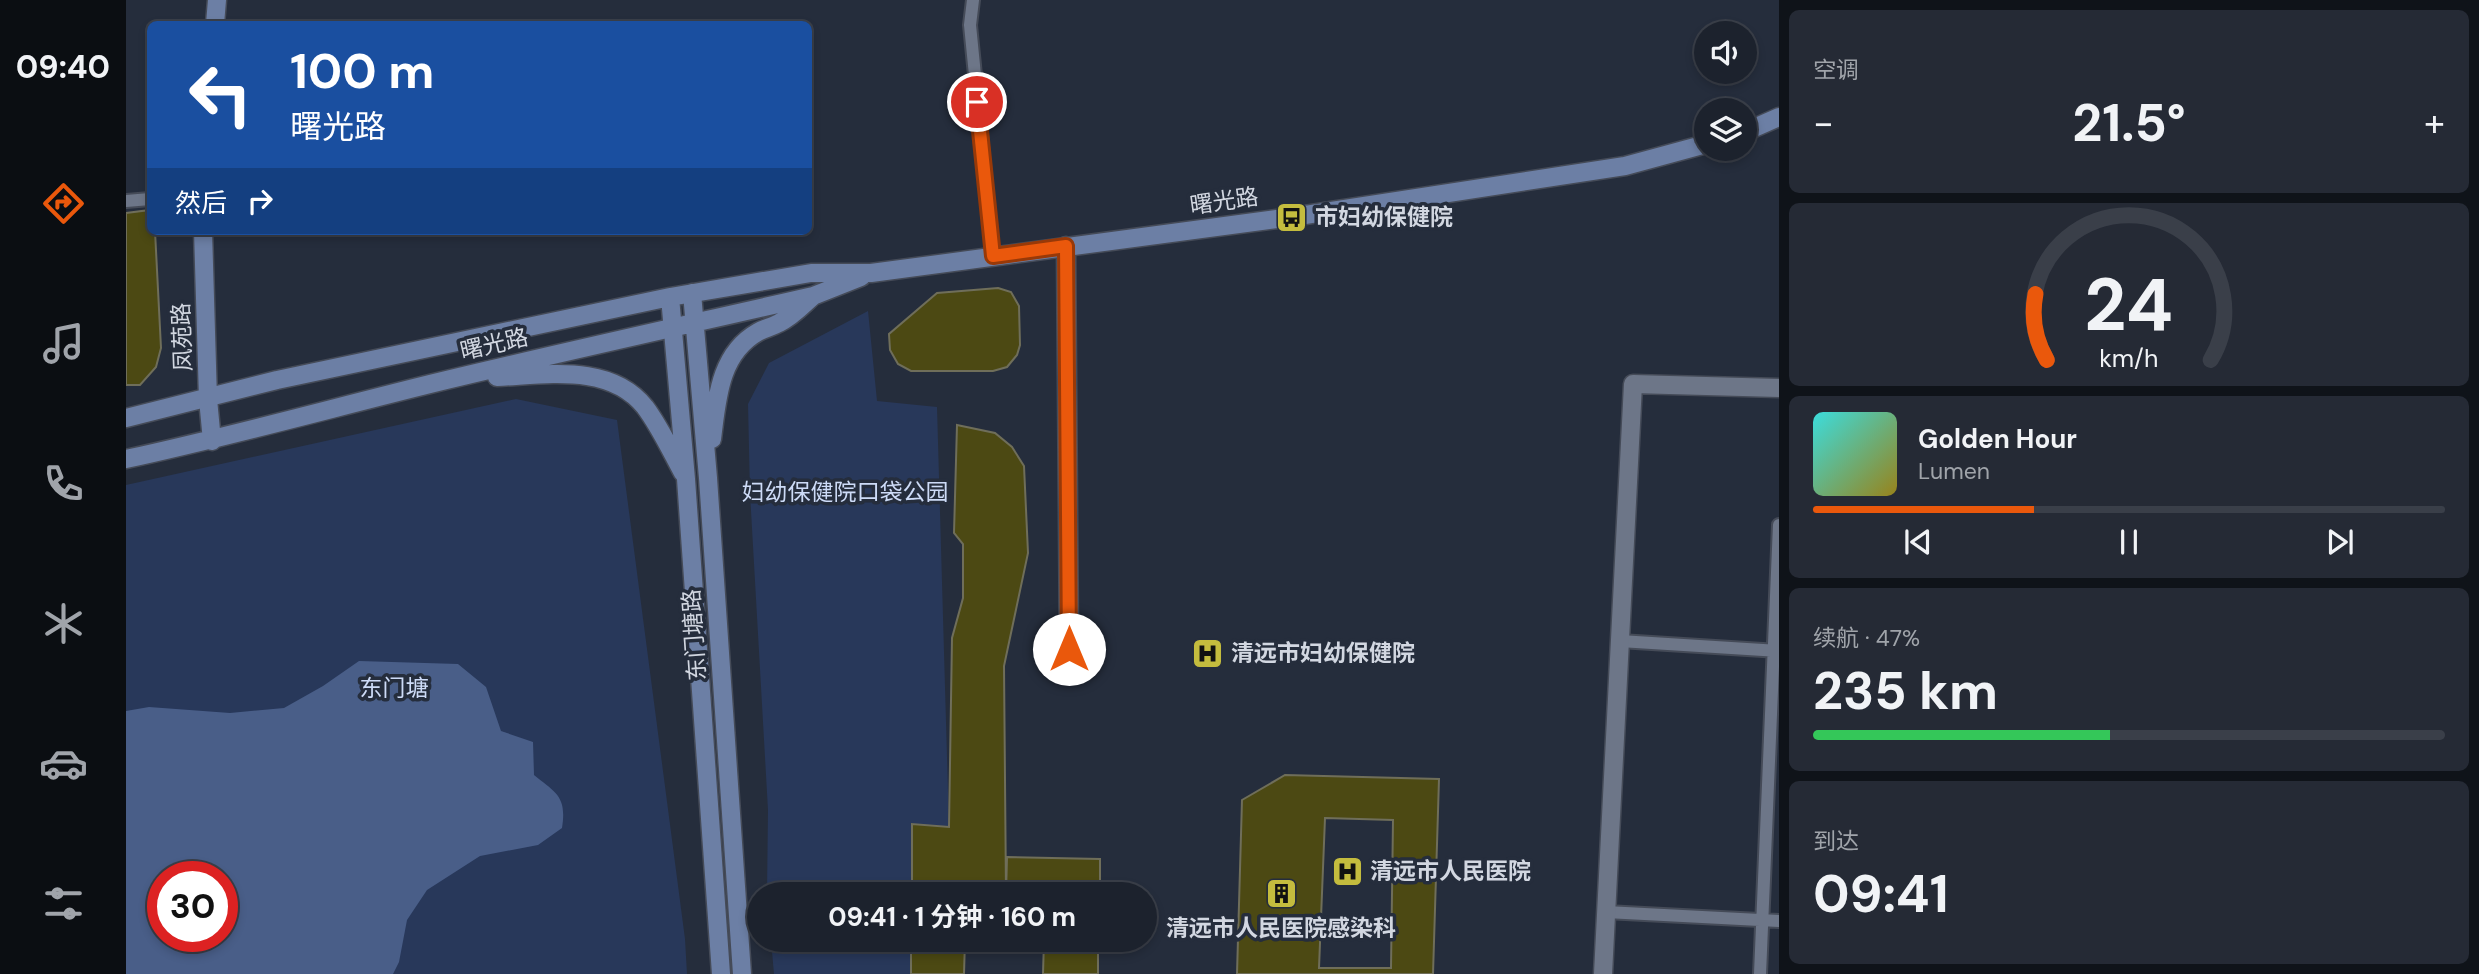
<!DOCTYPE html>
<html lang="zh">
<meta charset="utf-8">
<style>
body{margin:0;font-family:"DM Sans","Noto Sans SC",sans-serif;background:#252a35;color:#f1f3f6;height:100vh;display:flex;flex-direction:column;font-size:26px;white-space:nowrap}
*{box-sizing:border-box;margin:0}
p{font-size:23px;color:#a0a4aa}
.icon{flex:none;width:38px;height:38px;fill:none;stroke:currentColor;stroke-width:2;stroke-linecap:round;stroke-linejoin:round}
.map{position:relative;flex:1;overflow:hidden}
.panel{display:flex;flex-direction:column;gap:10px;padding:10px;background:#0f1319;width:700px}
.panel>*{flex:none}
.guide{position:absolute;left:21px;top:21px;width:665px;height:214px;border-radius:10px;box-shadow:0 4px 10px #0003,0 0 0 2px #3a3f49;background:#1a4fa0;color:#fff;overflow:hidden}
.buttons{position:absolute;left:1568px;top:21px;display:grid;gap:14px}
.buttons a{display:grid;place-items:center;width:63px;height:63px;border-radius:50%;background:#1c222d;box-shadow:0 4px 10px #0003,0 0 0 2px #3a3f49;font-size:35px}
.speed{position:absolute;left:21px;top:861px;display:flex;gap:14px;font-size:35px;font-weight:700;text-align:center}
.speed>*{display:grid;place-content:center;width:91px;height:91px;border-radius:50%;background:#1c222d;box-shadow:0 4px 10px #0003,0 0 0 2px #3a3f49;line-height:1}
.speed .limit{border:10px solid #d22;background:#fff;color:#111}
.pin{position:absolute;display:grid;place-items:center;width:60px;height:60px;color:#fff;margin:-30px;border:4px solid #fff;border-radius:50%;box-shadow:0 2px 7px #0007}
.me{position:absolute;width:77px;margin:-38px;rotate:0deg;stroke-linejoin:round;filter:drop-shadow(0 0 5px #0008)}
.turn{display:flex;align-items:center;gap:24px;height:147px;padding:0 28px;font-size:32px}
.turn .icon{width:91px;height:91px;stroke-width:2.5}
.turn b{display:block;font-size:49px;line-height:60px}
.then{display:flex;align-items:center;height:66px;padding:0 28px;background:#0003;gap:14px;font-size:26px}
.big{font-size:52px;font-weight:700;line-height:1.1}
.panel .widget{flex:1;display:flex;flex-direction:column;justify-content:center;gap:10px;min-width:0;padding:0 24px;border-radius:10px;background:#252a35}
.panel .dial{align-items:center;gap:0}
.dial svg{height:182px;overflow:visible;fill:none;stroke:#3a3f49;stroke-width:7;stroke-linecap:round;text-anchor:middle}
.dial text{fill:#f1f3f6;stroke:none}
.song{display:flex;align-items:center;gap:21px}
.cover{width:84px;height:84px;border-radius:10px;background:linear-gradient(135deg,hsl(180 70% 55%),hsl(50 70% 35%))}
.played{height:7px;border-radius:4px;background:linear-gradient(90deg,#ea580c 35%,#3a3f49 35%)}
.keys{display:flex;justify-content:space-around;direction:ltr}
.heat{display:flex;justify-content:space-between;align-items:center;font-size:38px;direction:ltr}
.charge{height:10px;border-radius:5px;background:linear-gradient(90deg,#34c759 47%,#3a3f49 0)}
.trip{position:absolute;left:621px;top:882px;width:410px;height:70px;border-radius:35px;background:#1c222d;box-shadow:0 4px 10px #0003,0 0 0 2px #3a3f49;font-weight:700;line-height:70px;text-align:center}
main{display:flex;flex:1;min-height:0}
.tab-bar{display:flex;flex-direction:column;width:126px;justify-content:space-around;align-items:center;background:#0b0e12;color:#a0a4aa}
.tab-bar .icon{width:49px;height:49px}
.tab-bar .selected{color:#ea580c}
.tab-bar b{font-size:32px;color:#f1f3f6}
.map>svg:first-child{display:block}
.green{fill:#28385a;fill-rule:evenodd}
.water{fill:#495e88;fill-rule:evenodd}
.building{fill:#4c4913;stroke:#6f6e5a;stroke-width:2;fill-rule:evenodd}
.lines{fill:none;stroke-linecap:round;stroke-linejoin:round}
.lane-casing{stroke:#454b58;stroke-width:16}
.street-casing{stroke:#454b58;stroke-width:21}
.secondary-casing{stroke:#454b58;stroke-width:21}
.lane{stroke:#6d7688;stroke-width:12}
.street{stroke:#6d7688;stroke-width:18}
.secondary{stroke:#6c7fa5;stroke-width:18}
.route-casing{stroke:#983908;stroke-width:18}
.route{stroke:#ea580c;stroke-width:12}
.labels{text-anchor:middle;stroke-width:7;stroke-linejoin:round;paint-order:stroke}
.street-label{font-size:23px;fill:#d2d7e1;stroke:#252d3c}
.poi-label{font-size:23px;font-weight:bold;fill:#d2d7e1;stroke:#252d3c;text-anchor:start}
.park-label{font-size:23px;fill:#cddbf7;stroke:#252d3c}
</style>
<main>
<nav class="tab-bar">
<b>09:40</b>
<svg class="icon selected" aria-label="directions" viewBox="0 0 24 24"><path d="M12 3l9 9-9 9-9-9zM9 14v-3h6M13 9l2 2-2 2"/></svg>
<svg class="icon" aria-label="music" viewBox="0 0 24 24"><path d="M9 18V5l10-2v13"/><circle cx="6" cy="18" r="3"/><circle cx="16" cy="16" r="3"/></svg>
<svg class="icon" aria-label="phone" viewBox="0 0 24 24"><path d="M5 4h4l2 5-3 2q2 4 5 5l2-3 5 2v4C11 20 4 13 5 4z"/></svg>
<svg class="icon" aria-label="climate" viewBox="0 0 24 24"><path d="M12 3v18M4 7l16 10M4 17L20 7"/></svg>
<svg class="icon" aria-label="car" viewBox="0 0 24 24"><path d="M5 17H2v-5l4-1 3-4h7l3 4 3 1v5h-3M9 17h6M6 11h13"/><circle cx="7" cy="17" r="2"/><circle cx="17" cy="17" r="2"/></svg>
<svg class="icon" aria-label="filters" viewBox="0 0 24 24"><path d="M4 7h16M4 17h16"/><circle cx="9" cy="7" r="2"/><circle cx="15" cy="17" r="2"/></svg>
</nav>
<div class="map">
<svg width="1653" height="974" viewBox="0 0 1653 974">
<rect width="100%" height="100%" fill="#252d3c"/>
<!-- green -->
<path class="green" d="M742 311 751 401 811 407 823 827 786 824V894H641L642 810 624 493 622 404 643 363Z
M390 399 491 420 559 939 561 974H0V485ZM37 877H96V936H37Z
M645 940H786L785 974H648Z"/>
<!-- water -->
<path class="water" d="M233 661 332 664 360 687 375 731 407 742 408 775C430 793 441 796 436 828L412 845 354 856 301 890 281 920 273 962 267 974H0V711L23 707 104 713 158 708 197 686ZM37 877H96V936H37Z"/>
<!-- building -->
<path class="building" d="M24 210V231H29L35 348 30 367 14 385H0V213Z
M872 288 885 292 893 306 894 345 891 355 881 367 867 371H785L772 364 764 350 763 334 811 293Z
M831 425 869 433 886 447 898 466 902 553 878 666 880 894H786V824L823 827 826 638 837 598V544L828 533Z
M1159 775 1313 779 1307 974H1111L1116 800ZM1199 818 1267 820 1265 968H1193Z
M881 857 974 859V894H880Z
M785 940H839L838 974H785Z
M918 940H972V974H917Z"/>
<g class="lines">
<defs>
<path id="lane" d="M847 0 844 25 867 256
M0 201 24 199
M1494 641 1653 651
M1480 912 1653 921
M1634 974 1653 525"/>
<path id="street" d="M940 246 943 649
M1477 974 1507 384 1653 388"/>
<path id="secondary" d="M89 24 91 0
M1619 132 1653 117
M77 231 82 399 86 441
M566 293 582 478 616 974
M544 297 560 479 595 974
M371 377C420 375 484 363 519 407 534 427 545 451 557 473
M0 418 151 380 544 297 685 273H745L1166 217 1499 166 1580 144
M586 439C591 400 593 354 632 332 639 328 646 327 653 323 666 317 676 306 687 296
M0 459C102 437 203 409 304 384 432 353 560 325 687 296L735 277"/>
</defs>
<!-- lane casing -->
<use href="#lane" class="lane-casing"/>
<!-- street casing -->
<use href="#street" class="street-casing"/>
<!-- secondary casing -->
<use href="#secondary" class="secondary-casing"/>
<!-- lane -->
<use href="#lane" class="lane"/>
<!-- street -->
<use href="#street" class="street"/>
<!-- secondary -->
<use href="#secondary" class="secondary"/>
</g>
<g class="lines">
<defs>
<path id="route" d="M851 102 867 256 940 246 943 649"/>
</defs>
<!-- route casing -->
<use href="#route" class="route-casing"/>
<!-- route -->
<use href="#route" class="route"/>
</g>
<!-- icons -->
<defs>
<symbol id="bus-square" viewBox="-11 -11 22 22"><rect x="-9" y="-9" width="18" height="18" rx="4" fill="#c4bc3e" stroke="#252d3c"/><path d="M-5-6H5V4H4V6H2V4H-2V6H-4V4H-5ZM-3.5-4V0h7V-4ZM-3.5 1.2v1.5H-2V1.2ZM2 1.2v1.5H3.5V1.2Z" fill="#111"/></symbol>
<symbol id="hospital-square" viewBox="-11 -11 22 22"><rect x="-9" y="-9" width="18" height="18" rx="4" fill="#c4bc3e" stroke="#252d3c"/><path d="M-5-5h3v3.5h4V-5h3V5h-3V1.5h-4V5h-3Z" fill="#111"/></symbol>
<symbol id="building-square" viewBox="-11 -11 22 22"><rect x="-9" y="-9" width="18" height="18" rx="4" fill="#c4bc3e" stroke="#252d3c"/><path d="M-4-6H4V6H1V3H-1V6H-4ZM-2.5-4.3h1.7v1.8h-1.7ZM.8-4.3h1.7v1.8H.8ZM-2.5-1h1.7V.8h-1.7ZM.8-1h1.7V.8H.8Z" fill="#111"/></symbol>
</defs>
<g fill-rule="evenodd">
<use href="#bus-square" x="1148" y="200" width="35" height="35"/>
<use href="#hospital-square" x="1064" y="636" width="35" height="35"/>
<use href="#hospital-square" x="1204" y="854" width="35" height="35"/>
<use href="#building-square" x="1138" y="876" width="35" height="35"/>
</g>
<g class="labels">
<!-- street labels -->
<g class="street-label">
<text transform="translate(1098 201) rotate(-8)" y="8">曙光路</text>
<text transform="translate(56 337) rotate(-92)" y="8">凤苑路</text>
<text transform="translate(368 344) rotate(-13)" y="8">曙光路</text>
<text transform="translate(568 635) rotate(-94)" y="8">东门塘路</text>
</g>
<!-- poi labels -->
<g class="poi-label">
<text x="1189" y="225">市妇幼保健院</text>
<text x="1105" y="661">清远市妇幼保健院</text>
<text x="1244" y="879">清远市人民医院</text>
<text x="1155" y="936" text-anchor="middle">清远市人民医院感染科</text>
</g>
<!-- park labels -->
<g class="park-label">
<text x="719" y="500">妇幼保健院口袋公园</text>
<text x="268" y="696">东门塘</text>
</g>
</g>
</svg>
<div class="buttons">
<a><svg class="icon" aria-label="sound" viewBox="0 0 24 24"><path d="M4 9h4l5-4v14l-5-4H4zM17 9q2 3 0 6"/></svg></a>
<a><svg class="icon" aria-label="layers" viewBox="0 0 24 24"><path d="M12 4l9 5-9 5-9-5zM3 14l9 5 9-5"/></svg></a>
</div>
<div class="speed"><div class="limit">30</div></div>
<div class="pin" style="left:851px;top:102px;background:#d93025"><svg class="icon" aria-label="arrive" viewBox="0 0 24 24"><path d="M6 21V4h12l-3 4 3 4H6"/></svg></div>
<svg class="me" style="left:943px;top:649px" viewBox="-20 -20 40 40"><circle r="19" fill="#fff"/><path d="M0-13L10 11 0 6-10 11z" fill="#ea580c"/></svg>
<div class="trip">09:41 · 1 分钟 · 160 m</div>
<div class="guide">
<div class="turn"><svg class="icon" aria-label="left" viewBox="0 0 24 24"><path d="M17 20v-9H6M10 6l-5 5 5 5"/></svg><div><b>100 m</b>曙光路</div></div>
<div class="then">然后<svg class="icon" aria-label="right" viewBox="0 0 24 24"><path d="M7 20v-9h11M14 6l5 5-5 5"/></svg></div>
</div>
</div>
<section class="panel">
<div class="widget"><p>空调</p>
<div class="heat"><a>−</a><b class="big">21.5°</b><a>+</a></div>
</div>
<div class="widget dial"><svg viewBox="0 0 100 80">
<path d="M14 69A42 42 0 1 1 86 69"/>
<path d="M14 69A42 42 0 0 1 9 40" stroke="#ea580c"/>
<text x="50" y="56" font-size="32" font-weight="700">24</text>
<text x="50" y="72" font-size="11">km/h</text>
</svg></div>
<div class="widget">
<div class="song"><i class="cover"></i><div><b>Golden Hour</b><p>Lumen</p></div></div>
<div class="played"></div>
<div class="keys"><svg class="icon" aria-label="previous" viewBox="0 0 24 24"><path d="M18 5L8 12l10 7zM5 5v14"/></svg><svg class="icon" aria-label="pause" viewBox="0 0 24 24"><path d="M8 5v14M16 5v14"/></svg><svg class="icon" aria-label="next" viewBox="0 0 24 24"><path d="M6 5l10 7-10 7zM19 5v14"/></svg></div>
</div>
<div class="widget"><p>续航 · 47%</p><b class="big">235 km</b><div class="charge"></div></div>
<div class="widget"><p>到达</p><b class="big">09:41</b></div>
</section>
</main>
